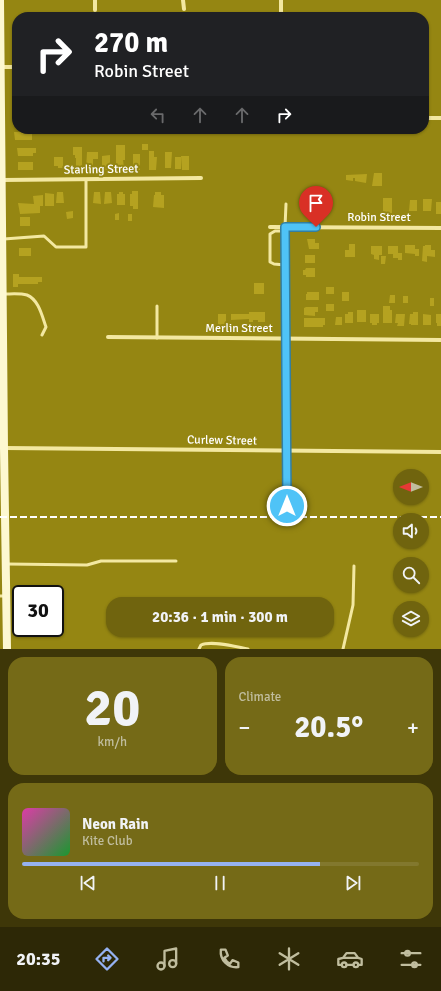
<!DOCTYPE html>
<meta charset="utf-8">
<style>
body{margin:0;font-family:Signika,sans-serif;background:#756a17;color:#f1f3f6;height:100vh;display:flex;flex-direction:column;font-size:15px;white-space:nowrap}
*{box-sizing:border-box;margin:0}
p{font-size:13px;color:#c0bd9e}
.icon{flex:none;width:22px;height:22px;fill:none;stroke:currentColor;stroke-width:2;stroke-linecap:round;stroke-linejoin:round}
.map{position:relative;height:649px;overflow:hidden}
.drawer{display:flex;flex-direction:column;gap:8px;padding:8px;background:#3e3708;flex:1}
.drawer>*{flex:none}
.banner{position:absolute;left:12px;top:12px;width:417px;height:122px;border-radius:16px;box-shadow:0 1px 3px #0004;background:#202124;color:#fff;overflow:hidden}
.needle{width:26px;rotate:270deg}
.fabs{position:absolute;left:393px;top:469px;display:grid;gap:8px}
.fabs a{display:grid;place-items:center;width:36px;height:36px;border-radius:50%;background:#70640e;box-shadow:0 1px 3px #0004;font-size:20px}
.speed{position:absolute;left:12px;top:585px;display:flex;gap:8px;font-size:20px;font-weight:700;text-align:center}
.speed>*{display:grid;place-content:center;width:52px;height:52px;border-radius:50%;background:#70640e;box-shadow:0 1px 3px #0004;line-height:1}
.speed .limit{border:2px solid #111;border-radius:6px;background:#fff;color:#111}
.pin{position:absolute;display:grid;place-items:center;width:34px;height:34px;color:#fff;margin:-41px -17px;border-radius:50% 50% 50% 0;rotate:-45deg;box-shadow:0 0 4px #0007}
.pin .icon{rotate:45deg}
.me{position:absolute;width:44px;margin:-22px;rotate:0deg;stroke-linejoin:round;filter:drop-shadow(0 0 3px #0008)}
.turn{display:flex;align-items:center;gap:14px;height:84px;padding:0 16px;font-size:18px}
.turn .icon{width:52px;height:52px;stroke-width:2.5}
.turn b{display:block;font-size:28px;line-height:34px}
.lanes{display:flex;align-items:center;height:38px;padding:0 16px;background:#0003;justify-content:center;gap:20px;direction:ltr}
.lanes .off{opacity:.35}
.big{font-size:30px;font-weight:700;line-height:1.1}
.drawer .tile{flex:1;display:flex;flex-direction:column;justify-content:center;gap:6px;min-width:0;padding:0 14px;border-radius:16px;background:#756a17}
.drawer .dial{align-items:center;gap:0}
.dial b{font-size:52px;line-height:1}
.song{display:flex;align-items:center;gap:12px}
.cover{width:48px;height:48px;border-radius:6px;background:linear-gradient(135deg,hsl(320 70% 55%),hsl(130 70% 35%))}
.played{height:4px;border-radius:2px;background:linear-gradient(90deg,#95b2f1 75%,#82782e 75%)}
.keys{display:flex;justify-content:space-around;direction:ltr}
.heat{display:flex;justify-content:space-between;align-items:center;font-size:22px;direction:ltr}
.drawer .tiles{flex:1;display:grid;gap:8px;grid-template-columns:1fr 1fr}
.tile:last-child{grid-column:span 2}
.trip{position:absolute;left:106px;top:597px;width:228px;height:40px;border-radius:16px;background:#70640e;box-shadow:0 1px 3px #0004;font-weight:700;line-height:40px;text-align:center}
.tabs{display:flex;height:64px;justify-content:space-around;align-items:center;background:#2d2806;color:#c0bd9e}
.tabs .icon{width:28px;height:28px}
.tabs .selected{color:#95b2f1}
.tabs b{font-size:18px;color:#f1f3f6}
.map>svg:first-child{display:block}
.building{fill:#b5a220}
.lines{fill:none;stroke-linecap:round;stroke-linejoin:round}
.service{stroke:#f3e8a1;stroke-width:3}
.minor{stroke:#f3e8a1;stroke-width:4}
.secondary{stroke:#fdf8d1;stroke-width:8}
.rail{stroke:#fff;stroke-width:2;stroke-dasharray:7 3;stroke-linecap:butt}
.route-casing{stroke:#337fa1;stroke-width:10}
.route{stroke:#4fc3f7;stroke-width:7}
.labels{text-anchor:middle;stroke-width:4;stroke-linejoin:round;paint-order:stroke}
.street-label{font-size:12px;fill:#fff;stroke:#958612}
</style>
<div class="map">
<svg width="441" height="649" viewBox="0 0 441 649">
<rect width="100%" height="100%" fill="#958612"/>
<!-- building -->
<path class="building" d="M14 101H17V108H14Z
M14 113H17V124H14Z
M165 129H170V133H165Z
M14 132H32V140H15Z
M142 144H148V150H142Z
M116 145H125V160H123L124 168H116Z
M73 147H82V170H76V158H75V155H73Z
M17 148H36V153H33V156H18Z
M149 151H154V157H157L156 170H149Z
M87 152H98V159H93V169L86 170Z
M165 152H172L171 168H165Z
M133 154H140V170H133Z
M110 155V170H103V168H102V156Z
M181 156H189V170H182Z
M54 157H63V168H58V166H54Z
M175 157H181V169H175Z
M18 162H33V170H18Z
M374 173H382V186H372Z
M367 174 366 183 355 181V178H353V181L346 180V175Z
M132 191H138V209H133V206H130V194H132Z
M57 192H63L64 203H56Z
M94 192H100L101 204 93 203Z
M105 192H111L112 203 104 204Z
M119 192H123V194H125V205H117V194H119Z
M155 192H161V195H164V208L153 207 154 195H155Z
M45 193 54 194V206H45Z
M43 195V206H40V213L20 214 18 203 34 204 33 196Z
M383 198H392V213H383Z
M423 199H432L431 211H423Z
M410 200H417V211H409Z
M436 202H441V214H436Z
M73 211V218L67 219 66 212Z
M119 213V220H115V214Z
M128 214H132V221H128Z
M20 217H30V226H20Z
M307 239H315V243H319V249H309Z
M349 244H355V257H345V250H349Z
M405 245H415V249H419V256H415V254L405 253Z
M425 245H431V250H435V257L427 256V262L422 261 423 246H425Z
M371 246H382V255H379V260L374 259V255L371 254Z
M388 246H398V253H402V260H398V258H393V254H388Z
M19 248H31V256H19Z
M305 255H315V263H305Z
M381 256H386L385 264H381Z
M306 268H315V277H306V275H303V270H305Z
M13 274H19V277H42V282H38V284H18V287H13Z
M254 283H264V294H254Z
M326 287H334V294H326Z
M307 292H319V300H306V294H307Z
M342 292H349V301H342Z
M390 295H395V303H389Z
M403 296H408V303H403Z
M430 298H434V306H430Z
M326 304H334V311H326Z
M383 306H390V310H392V323H383Z
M306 307H318V312H315V316L304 315V308Z
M357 310H366V322H357Z
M249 312H265V322H258V320H253V322H249V319L231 320V314H249Z
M348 312H353V323H345V314H348Z
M413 312H418V325H411V324H409L410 314H413Z
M218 314H226V326H218Z
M370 314H379V323H377V325H372V323H370Z
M396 314H405L404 326H397L398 323H395Z
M423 314 431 315V325H423Z
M436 314H441V326H437V323H436Z
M336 317H342V325H335Z
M304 318H325V325H323V327H304Z"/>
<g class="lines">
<!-- service -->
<path class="service" d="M285 227 286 204
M285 231H275L270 234V262L274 264 285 265
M4 239 44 236 56 247H86V180
M4 294C11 294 20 293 27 295 39 300 42 316 46 327L42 335
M157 338V306
M7 564 87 565 101 561H176
M0 596H6
M199 649 201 645C212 640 237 647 248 649
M343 649 353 605 354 566"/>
<!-- minor -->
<path class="minor" d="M95 0V10
M183 0 184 9
M281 0V17
M1 67H17
M424 118H441
M2 180 201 178
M270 227 441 228
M285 227 287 507
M108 337 441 340
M4 448 441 452"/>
<!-- secondary -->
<path class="secondary" d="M0 0 4 448 7 649"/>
<!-- rail -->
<path class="rail" d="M0 517H441"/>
</g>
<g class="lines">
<defs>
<path id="route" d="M287 506 285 227H316"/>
</defs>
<!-- route casing -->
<use href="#route" class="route-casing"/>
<!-- route -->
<use href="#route" class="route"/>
</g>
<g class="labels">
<!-- street labels -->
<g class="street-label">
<text transform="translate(101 169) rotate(-1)" y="4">Starling Street</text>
<text x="379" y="221">Robin Street</text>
<text x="239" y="332">Merlin Street</text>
<text transform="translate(222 440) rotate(1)" y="4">Curlew Street</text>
</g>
</g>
</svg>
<div class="fabs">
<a><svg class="needle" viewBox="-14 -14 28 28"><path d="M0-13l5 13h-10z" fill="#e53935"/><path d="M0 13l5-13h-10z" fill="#c0bd9e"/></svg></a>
<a><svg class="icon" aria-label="sound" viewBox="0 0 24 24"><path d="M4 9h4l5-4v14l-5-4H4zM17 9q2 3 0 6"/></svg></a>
<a><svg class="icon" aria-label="search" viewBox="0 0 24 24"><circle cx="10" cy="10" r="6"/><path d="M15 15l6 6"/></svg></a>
<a><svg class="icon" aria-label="layers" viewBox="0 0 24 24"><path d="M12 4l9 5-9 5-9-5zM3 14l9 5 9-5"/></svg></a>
</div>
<div class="speed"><div class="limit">30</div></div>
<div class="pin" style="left:316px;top:227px;background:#d93025"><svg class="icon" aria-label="arrive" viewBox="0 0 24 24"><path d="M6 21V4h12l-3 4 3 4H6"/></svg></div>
<svg class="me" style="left:287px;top:506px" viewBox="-20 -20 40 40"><circle r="17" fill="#4fc3f7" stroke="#fff" stroke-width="3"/><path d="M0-11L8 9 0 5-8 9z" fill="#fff"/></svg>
<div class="trip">20:36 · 1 min · 300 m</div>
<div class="banner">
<div class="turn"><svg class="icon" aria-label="right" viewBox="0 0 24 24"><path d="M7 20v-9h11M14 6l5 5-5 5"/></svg><div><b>270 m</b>Robin Street</div></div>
<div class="lanes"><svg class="icon off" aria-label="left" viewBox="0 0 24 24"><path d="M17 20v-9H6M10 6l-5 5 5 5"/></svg><svg class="icon off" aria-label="ahead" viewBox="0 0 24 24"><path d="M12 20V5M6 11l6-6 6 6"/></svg><svg class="icon off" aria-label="ahead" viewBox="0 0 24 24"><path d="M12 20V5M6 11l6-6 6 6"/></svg><svg class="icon" aria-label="right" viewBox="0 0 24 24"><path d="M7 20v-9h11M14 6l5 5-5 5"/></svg></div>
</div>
</div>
<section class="drawer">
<div class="tiles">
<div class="tile dial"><b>20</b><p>km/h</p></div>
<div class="tile"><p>Climate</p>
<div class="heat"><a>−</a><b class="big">20.5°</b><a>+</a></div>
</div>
<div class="tile">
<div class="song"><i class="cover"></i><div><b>Neon Rain</b><p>Kite Club</p></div></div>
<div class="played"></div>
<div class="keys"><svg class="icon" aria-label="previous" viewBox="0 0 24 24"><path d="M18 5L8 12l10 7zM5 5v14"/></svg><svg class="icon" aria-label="pause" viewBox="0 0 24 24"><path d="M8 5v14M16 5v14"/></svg><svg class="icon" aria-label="next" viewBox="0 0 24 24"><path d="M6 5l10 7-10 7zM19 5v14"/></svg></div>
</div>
</div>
</section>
<nav class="tabs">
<b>20:35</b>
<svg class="icon selected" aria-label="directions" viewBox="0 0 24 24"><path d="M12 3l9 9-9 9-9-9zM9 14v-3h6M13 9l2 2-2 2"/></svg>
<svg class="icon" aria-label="music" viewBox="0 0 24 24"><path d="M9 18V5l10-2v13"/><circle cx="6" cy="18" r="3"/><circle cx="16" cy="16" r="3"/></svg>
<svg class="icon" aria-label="phone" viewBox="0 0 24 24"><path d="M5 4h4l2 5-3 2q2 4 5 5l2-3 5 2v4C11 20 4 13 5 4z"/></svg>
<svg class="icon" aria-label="climate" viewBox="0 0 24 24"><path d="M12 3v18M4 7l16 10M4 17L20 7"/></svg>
<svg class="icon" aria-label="car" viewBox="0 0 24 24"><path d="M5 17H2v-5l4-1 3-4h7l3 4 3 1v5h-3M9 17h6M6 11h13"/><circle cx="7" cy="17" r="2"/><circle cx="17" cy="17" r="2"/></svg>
<svg class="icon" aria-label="filters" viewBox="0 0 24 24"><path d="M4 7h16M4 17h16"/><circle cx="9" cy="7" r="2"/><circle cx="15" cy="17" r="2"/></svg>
</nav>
